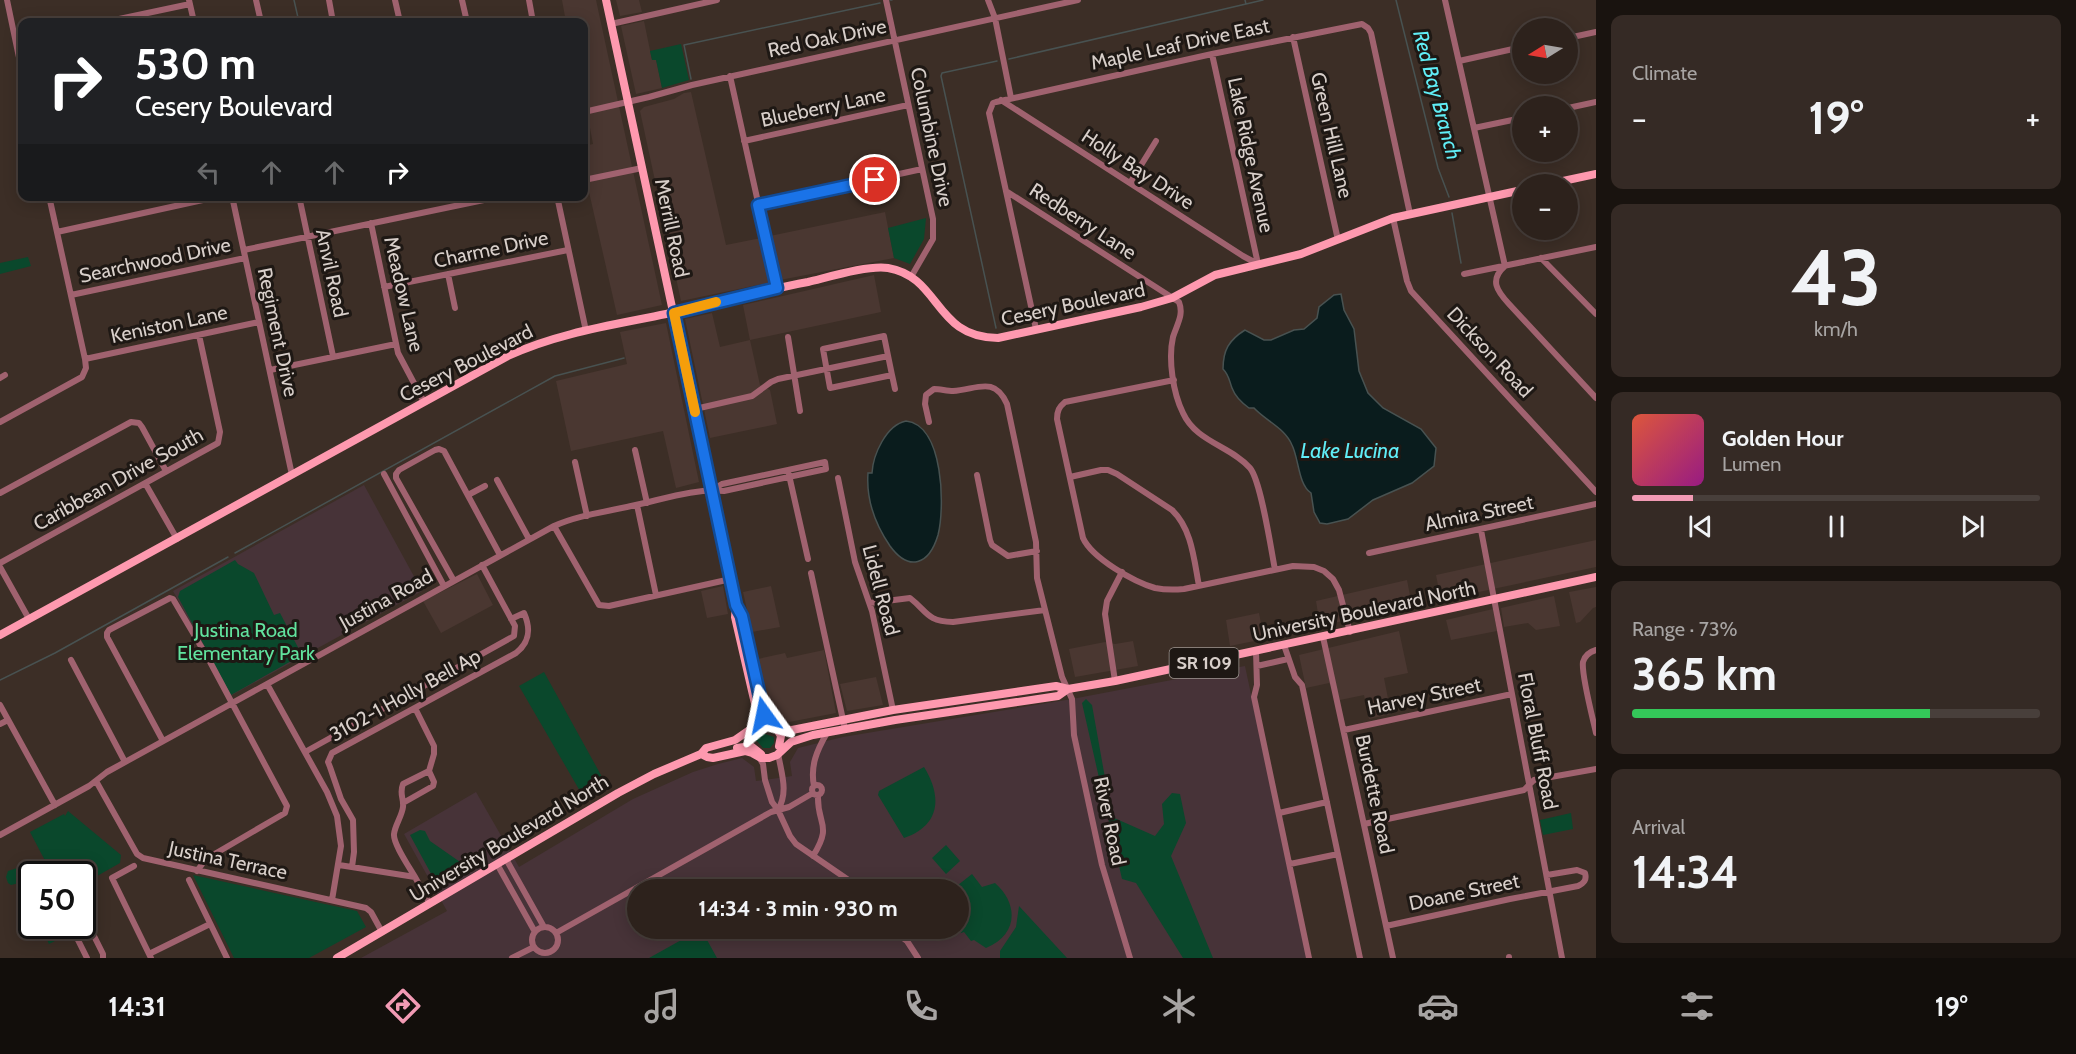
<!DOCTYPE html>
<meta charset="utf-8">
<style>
body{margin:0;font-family:Cabin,sans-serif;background:#352a25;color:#f1f3f6;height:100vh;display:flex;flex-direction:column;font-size:22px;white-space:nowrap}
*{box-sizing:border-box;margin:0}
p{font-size:20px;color:#a7a4a3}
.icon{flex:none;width:33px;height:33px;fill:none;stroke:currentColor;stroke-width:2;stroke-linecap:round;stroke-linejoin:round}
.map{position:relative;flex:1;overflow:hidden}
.sheet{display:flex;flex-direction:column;gap:15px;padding:15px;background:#19130f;width:480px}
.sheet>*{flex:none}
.top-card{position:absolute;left:18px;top:18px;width:570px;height:183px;border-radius:12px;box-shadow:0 3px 15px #0003,0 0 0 2px #483f3b;background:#202124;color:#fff;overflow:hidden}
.needle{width:39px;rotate:259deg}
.controls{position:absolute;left:1512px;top:18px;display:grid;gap:12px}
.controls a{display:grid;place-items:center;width:66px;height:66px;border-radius:50%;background:#2d221c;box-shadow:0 3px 15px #0003,0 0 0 2px #483f3b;font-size:30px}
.speed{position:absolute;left:18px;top:861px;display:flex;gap:12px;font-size:30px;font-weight:700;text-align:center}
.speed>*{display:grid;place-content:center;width:78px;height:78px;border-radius:50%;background:#2d221c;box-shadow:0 3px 15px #0003,0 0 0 2px #483f3b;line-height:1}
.speed .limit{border:3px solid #111;border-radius:9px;background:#fff;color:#111}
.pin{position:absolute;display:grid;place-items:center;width:51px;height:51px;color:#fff;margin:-26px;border:3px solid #fff;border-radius:50%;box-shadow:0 2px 6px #0007}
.me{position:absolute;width:66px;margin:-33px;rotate:348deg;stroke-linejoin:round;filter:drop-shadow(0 0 4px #0008)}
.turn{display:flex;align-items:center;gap:21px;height:126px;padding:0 18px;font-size:27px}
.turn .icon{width:78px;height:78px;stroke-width:2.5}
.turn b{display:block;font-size:42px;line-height:51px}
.lanes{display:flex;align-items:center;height:57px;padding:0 18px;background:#0003;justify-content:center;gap:30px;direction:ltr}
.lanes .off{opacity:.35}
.big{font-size:45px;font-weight:700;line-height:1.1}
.sheet .widget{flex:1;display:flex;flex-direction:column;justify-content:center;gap:9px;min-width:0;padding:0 21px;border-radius:12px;background:#352a25}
.sheet .dial{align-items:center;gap:0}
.dial b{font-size:78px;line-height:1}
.song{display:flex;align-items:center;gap:18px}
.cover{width:72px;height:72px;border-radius:9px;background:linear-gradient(135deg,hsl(10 70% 55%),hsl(310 70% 35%))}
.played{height:6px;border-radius:3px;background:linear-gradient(90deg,#f19ab4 15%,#483f3b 15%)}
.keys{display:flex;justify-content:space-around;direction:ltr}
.heat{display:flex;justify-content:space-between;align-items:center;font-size:33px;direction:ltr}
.charge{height:9px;border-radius:4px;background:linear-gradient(90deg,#34c759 73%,#483f3b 0)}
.trip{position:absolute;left:627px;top:879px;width:342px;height:60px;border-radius:30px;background:#2d221c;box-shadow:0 3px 15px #0003,0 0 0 2px #483f3b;font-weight:700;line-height:60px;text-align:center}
.dock{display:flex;height:96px;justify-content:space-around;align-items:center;background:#120e0b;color:#a7a4a3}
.dock .icon{width:42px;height:42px}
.dock .current{color:#f19ab4}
.dock b{font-size:27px;color:#f1f3f6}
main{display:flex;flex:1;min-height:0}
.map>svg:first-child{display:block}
.commercial{fill:#4a3731}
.education{fill:#473338;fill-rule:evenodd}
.green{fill:#0a482c}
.water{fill:#0a1c1d;stroke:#485251;stroke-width:1.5}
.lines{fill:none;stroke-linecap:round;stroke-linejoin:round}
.stream{stroke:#485251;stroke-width:1.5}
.minor{stroke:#a0626f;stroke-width:6}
.major{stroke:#fe99af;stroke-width:8}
.route-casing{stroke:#114b97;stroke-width:15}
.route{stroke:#1a73e8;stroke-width:10}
.slow{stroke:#f59e0b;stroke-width:10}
.labels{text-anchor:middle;stroke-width:6;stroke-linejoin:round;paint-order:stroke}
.shield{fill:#1e1814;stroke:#a09893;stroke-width:1.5}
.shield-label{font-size:18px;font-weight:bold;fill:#d8cfca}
.street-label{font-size:20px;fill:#d8cfca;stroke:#1e1814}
.park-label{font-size:20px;fill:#61e39e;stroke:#1e1814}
.water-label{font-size:21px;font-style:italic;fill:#60edf6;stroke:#1e1814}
</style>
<main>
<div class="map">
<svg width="1596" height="958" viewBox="0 0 1596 958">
<rect width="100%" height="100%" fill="#3c2e26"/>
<!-- commercial -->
<path class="commercial" d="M562 0H596L662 305 617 315 584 170V146L593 144 588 117 584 106V22H566Z
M616 0H639L642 12 620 16Z
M644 21 652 60 656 59 662 88 636 94 621 26Z
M691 92 726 245 761 238 771 279 768 283 681 301 640 111 644 107 674 99 684 93Z
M885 212 894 258 780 280 770 236Z
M874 275 881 312 750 340 760 385 770 390 777 424 710 438 685 319 712 313 720 347 750 340 743 305Z
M666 323 699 482 676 488 663 431 571 451 556 381 627 364 620 332Z
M1596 540V567L1441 600 1436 575Z
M477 574 493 605 441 633 423 601Z
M1407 580 1412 606 1320 626 1316 601Z
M723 586 728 614 707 618 701 591Z
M771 586 780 627 752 632 743 592Z
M1596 587V607L1593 608 1580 622 1576 623 1569 592Z
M1554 596 1560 626 1536 630 1528 623 1504 627 1501 608Z
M1493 609 1497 631 1451 640 1446 620Z
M1259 613 1264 639 1230 646 1226 620Z
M1399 631 1408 673 1384 678 1391 714 1369 719 1364 695 1340 700 1329 683 1306 688 1299 655Z
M1133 641 1138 666 1075 677 1069 649 1105 642 1115 644Z
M824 650 836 713 784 723 775 722 769 710 758 659 785 653 787 658Z
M876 677 883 705 847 711 840 684Z"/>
<!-- education -->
<path class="education" d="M364 485 422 591 230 696 173 591Z
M1245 666 1307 958H361L447 911 404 834 476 792 519 867 633 799 693 772 718 764 742 758 754 767 756 781 786 777 792 776 790 762 798 748 843 737 1072 699ZM638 890H958V928H638Z"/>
<!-- green -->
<path class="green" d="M681 44 689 80 662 88 656 60H652L650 51Z
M926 218 924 239 910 264 894 258 888 228Z
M28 257 31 266 0 274V263Z
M235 560 238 564 254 573 274 615 280 613 302 655 231 695 178 597 180 591Z
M544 672 607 786 584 798 519 686Z
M1086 699 1092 705 1112 817 1155 836 1164 824 1162 804 1172 793 1180 794 1186 823 1171 856 1213 958H1183L1136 883 1122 879 1082 703Z
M762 733 774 737V743L770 748H763L757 741H754L755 737Z
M924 767C942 796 941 825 904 838L878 795 879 791Z
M68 811 121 855 120 863 83 884 82 874H52L30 832 64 814 65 816Z
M1571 813 1573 829 1543 835 1540 820Z
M420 830 425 831 430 841 463 864 461 869 439 882 435 881 410 835Z
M946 845 960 861 946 874 932 858Z
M23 866 31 873 27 881 11 885 8 883 6 877 8 871Z
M972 874 982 887 995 883C1019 904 1018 935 986 948L974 940 971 941 964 932 961 933 957 929 958 890 953 889Z
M193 875 357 911 366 927 309 958H234Z
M1019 906 1067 958H1000V951L1016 927Z
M55 926H63L67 935 49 944 43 931Z
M701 929 717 958H649Z"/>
<!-- water -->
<path class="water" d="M1341 294 1344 310 1354 329 1359 371 1368 393 1383 408 1421 429 1436 448 1434 466 1412 483 1373 500 1348 519 1327 524 1320 523 1314 512 1311 493C1298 484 1299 459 1292 445 1285 428 1266 421 1254 408H1249C1242 403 1235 396 1232 388 1229 380 1229 375 1223 369 1223 350 1229 340 1245 330L1264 340H1271L1294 330 1304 329 1317 318 1319 307 1334 295Z
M906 421C944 425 945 508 938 535 929 565 909 572 890 546 875 524 866 500 868 473H872C873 455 886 425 906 421Z"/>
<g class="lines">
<!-- stream -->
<path class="stream" d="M294 0 299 22
M890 0H892
M1245 0 1246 4 1263 0
M1396 0 1438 168 1449 197
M1009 59 1246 4
M691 79 684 45 880 3
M1452 213 1461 263
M996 328 941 76 942 73 997 61
M235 553 555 376 624 358
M0 680 55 653 228 557"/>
<!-- minor -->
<path class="minor" d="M7 0 22 72
M189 0 194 22
M256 0 261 22
M329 0 333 22
M395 0 400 22
M462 0 467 22
M529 0 533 22
M886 0 933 219V239L911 277
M988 0 995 18 1011 98
M1445 0 1505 266C1489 280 1497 291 1509 304L1596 398
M105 22 190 4
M611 24 717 0
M1293 37 1338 240
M1568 38 1596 32
M1212 54 1258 264
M1459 61 1522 47
M730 76 777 288
M1001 100 1243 256 1258 264
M1568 108 1596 102
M584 112 649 97 692 85 1078 0
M1474 128 1522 118
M744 141 908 105
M584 180 642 168
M1130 183 1156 141
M1006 191 1179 302C1184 315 1177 324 1173 337 1168 359 1173 393 1183 413 1196 442 1231 446 1250 468 1261 481 1271 549 1275 570
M232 196 292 475
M299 196 333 356
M557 196 586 331
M758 205 922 169
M1393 218 1407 281 1411 291 1596 492
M371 223 398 353 424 402
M57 232 221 196
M244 250 503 196
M1541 258 1596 314
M448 274 455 308
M1464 274 1596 247
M384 287 568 250
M71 295 245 258
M1036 329 989 113 993 103 996 102 1212 54 1362 24 1368 28 1371 33 1410 214
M884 336 892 375 830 388 823 349Z
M788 337 800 411
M85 359 259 322
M270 370 396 344
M892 375 895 389
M0 378 5 375
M1174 380 1065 402C1059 407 1057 411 1057 419L1083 538C1092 558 1134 582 1155 588 1165 590 1174 590 1184 589L1293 566 1314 567 1324 571 1333 579 1339 590 1350 632
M695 409 752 396 771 382 778 379 888 356
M0 422 82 377 86 368 85 359 49 196
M929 422 925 404 926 395 934 389C940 389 947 391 953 391 976 390 994 375 1007 404L1036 542 1037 578 1062 677 1072 699 1074 735 1102 865 1130 958
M635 450 647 503
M575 462 587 516
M384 474 444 586
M789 475 808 559
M977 475 990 540 992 545 1008 556 1037 551
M1070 477 1101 470H1108L1117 474 1172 510C1192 529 1194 560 1199 586
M838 478 855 562 872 611 893 710
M497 480 529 539
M145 483 177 539
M0 493 131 422 139 423 142 427 166 471
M468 495 485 486
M637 505 656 595
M554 526 599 605 609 606 731 579
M1481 530 1562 958
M1369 553 1596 504
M0 563 218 443 220 432 199 335
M0 567 29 619
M811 573 845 729
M454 581 396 478V474L399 470 435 450 439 449 444 451 500 555
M870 603 910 598C928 612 926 621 953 622L1045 610
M1323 637 1393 958
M1284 645 1295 677 1302 685 1360 958
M1596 650C1589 652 1585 655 1583 662 1581 674 1593 719 1596 733
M1256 651 1257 685 1254 697 1309 958
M71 660 125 762
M1257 666 1288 659
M1115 681 1105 614 1107 601 1122 572
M267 684 327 792 337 816 341 846 332 900
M0 705 55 805
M415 708 434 746V754L429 771 403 784C399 794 404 798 403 807 402 816 395 825 394 834 393 844 410 868 415 877
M0 724 8 720
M1344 730 1512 694
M163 741 107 637V633L109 630 170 598 173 599 209 660 287 806 285 813 206 859 197 871
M305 752 514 636 515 626 482 565
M778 753C781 773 789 791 778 810
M759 757 763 764 765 780 772 802 778 810 790 836 796 844 847 879 857 890
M96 781 137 854 143 858 366 908 371 912 382 932
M812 790a5 5 0 1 1 10 0a5 5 0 1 1-10 0Z
M814 786C810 766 817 750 827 733
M403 803 433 786 434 782 429 771
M1279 813 1327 802
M1364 824 1524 790 1534 780 1596 769
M0 835 89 786 107 772 554 526C578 515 606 512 631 506 661 500 694 488 724 491L826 469 825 462 722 484 712 490
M813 856C833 824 817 825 818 796
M506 859 544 927
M497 864 535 932
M1290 864 1338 854
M339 865 415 877 430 904
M134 866 112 878 151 958
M352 867 354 852 353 820 341 799 330 767 328 762 332 753 516 653C530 642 531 629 524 613L511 619
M189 880 227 958
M71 926 87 958
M1386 926 1510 899 1578 886C1584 883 1587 880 1585 873L1577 870 1547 875
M532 940a13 13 0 1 1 26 0a13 13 0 1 1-26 0Z
M890 928 907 941 918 958
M556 933 771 812 789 807 813 793
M77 937 87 932 93 934 103 954V958
M149 954 210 924
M1509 957V958
M512 958 534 947"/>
<!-- major -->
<path class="major" d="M606 0 736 605 742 616 763 713 772 726
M1549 184 1596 174
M736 605 735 617 759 721 758 728
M0 635 508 356C557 333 613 325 666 314 713 304 760 291 808 282 829 277 868 265 888 268 941 277 934 338 998 338L1141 307 1172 298 1215 275 1301 254 1393 218 1522 190
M776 728 781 736 779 746
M737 748 751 746 761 754
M701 754 707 757 713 758 745 751 752 753 761 758H769L777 755 791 742 813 735 895 720 1058 696 1068 689 1115 681 1596 577
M337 958 618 793 654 774 701 754 706 748 735 740 758 724H767L779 729 792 730 893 710 1056 686 1068 689"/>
</g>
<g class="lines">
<defs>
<path id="route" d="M764 715 742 616 736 605 674 313 777 288 758 205 875 180"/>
</defs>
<!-- route casing -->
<use href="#route" class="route-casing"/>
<!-- route -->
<use href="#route" class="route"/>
<!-- slow -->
<path class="slow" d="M695 412 674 313 716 302"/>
</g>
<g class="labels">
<!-- shield labels -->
<rect class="shield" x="1169.5" y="648" width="69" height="30" rx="4.5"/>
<g class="shield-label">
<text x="1204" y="669">SR 109</text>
</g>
<!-- street labels -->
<g class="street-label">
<text transform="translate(827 38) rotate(-12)" y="7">Red Oak Drive</text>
<text transform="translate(1180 44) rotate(-12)" y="7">Maple Leaf Drive East</text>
<text transform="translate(823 107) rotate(-12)" y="7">Blueberry Lane</text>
<text transform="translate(1332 135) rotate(77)" y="7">Green Hill Lane</text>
<text transform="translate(932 137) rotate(78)" y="7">Columbine Drive</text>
<text transform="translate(1251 155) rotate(78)" y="7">Lake Ridge Avenue</text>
<text transform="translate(1138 169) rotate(33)" y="7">Holly Bay Drive</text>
<text transform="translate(1083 221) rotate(33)" y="7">Redberry Lane</text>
<text transform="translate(672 228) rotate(78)" y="7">Merrill Road</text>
<text transform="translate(491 249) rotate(-12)" y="7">Charme Drive</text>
<text transform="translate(155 260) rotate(-12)" y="7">Searchwood Drive</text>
<text transform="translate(332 273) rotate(78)" y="7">Anvil Road</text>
<text transform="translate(404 294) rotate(77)" y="7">Meadow Lane</text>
<text transform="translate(1073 304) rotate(-12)" y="7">Cesery Boulevard</text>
<text transform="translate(169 324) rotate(-12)" y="7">Keniston Lane</text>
<text transform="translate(278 332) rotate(78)" y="7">Regiment Drive</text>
<text transform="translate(1490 352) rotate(47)" y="7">Dickson Road</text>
<text transform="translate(466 363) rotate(-27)" y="7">Cesery Boulevard</text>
<text transform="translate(118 479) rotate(-29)" y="7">Caribbean Drive South</text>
<text transform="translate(1479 513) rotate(-12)" y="7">Almira Street</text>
<text transform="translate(881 590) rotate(75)" y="7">Lidell Road</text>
<text transform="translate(386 599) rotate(-29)" y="7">Justina Road</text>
<text transform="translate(1364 611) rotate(-12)" y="7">University Boulevard North</text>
<text transform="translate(405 695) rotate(-29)" y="7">3102-1 Holly Bell Ap</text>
<text transform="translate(1424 696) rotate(-12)" y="7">Harvey Street</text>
<text transform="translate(1538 741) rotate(79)" y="7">Floral Bluff Road</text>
<text transform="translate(1375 794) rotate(78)" y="7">Burdette Road</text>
<text transform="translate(1110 821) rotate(78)" y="7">River Road</text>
<text transform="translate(509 838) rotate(-31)" y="7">University Boulevard North</text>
<text transform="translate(228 860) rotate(12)" y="7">Justina Terrace</text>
<text transform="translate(1464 892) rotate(-12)" y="7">Doane Street</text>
</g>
<!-- park labels -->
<g class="park-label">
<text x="246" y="637">Justina Road<tspan x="246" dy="23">Elementary Park</tspan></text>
</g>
<!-- water labels -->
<g class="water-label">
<text transform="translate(1437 95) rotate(75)" y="7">Red Bay Branch</text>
<text x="1350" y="458">Lake Lucina</text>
</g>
</g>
</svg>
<div class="controls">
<a><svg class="needle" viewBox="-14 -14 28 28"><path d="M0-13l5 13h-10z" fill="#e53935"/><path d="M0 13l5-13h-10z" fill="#a7a4a3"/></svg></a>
<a>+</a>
<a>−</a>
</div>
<div class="speed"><div class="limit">50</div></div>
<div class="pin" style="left:875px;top:180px;background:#d93025"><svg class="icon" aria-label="arrive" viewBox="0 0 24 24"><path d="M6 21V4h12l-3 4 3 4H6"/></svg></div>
<svg class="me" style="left:764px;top:715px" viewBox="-20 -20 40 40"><path d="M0-17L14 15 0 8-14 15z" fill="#1a73e8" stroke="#fff" stroke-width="4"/></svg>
<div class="trip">14:34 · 3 min · 930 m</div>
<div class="top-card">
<div class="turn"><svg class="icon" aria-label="right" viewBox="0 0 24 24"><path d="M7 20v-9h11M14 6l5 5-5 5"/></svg><div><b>530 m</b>Cesery Boulevard</div></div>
<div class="lanes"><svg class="icon off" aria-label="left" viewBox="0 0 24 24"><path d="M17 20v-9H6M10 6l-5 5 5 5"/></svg><svg class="icon off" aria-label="ahead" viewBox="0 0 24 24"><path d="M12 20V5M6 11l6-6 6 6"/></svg><svg class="icon off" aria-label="ahead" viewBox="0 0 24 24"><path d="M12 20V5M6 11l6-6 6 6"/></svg><svg class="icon" aria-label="right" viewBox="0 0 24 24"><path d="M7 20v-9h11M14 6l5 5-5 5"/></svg></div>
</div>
</div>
<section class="sheet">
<div class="widget"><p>Climate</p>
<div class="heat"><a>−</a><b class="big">19°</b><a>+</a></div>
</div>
<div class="widget dial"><b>43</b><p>km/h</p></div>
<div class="widget">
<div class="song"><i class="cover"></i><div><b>Golden Hour</b><p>Lumen</p></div></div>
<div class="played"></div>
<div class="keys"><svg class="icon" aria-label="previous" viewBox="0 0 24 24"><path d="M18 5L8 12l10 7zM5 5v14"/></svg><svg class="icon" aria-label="pause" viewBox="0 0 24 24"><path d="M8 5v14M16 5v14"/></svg><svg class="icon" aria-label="next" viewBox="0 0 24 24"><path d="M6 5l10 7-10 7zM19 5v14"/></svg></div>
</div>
<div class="widget"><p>Range · 73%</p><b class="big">365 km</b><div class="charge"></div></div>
<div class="widget"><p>Arrival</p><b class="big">14:34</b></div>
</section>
</main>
<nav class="dock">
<b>14:31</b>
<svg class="icon current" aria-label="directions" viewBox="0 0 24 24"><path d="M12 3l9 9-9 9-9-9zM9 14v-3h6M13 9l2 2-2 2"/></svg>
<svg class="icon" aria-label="music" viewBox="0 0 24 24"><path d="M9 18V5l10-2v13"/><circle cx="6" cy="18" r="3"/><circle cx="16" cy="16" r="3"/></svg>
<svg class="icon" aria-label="phone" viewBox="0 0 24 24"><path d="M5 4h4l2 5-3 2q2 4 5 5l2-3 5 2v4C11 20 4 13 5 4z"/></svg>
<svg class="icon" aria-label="climate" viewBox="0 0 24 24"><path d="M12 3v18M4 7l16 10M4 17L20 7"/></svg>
<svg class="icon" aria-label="car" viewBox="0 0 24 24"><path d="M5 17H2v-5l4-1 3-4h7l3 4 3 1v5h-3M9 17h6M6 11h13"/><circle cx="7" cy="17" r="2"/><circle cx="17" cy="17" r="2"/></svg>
<svg class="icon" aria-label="filters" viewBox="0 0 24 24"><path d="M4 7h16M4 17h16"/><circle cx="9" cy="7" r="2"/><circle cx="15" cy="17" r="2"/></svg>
<b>19°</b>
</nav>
